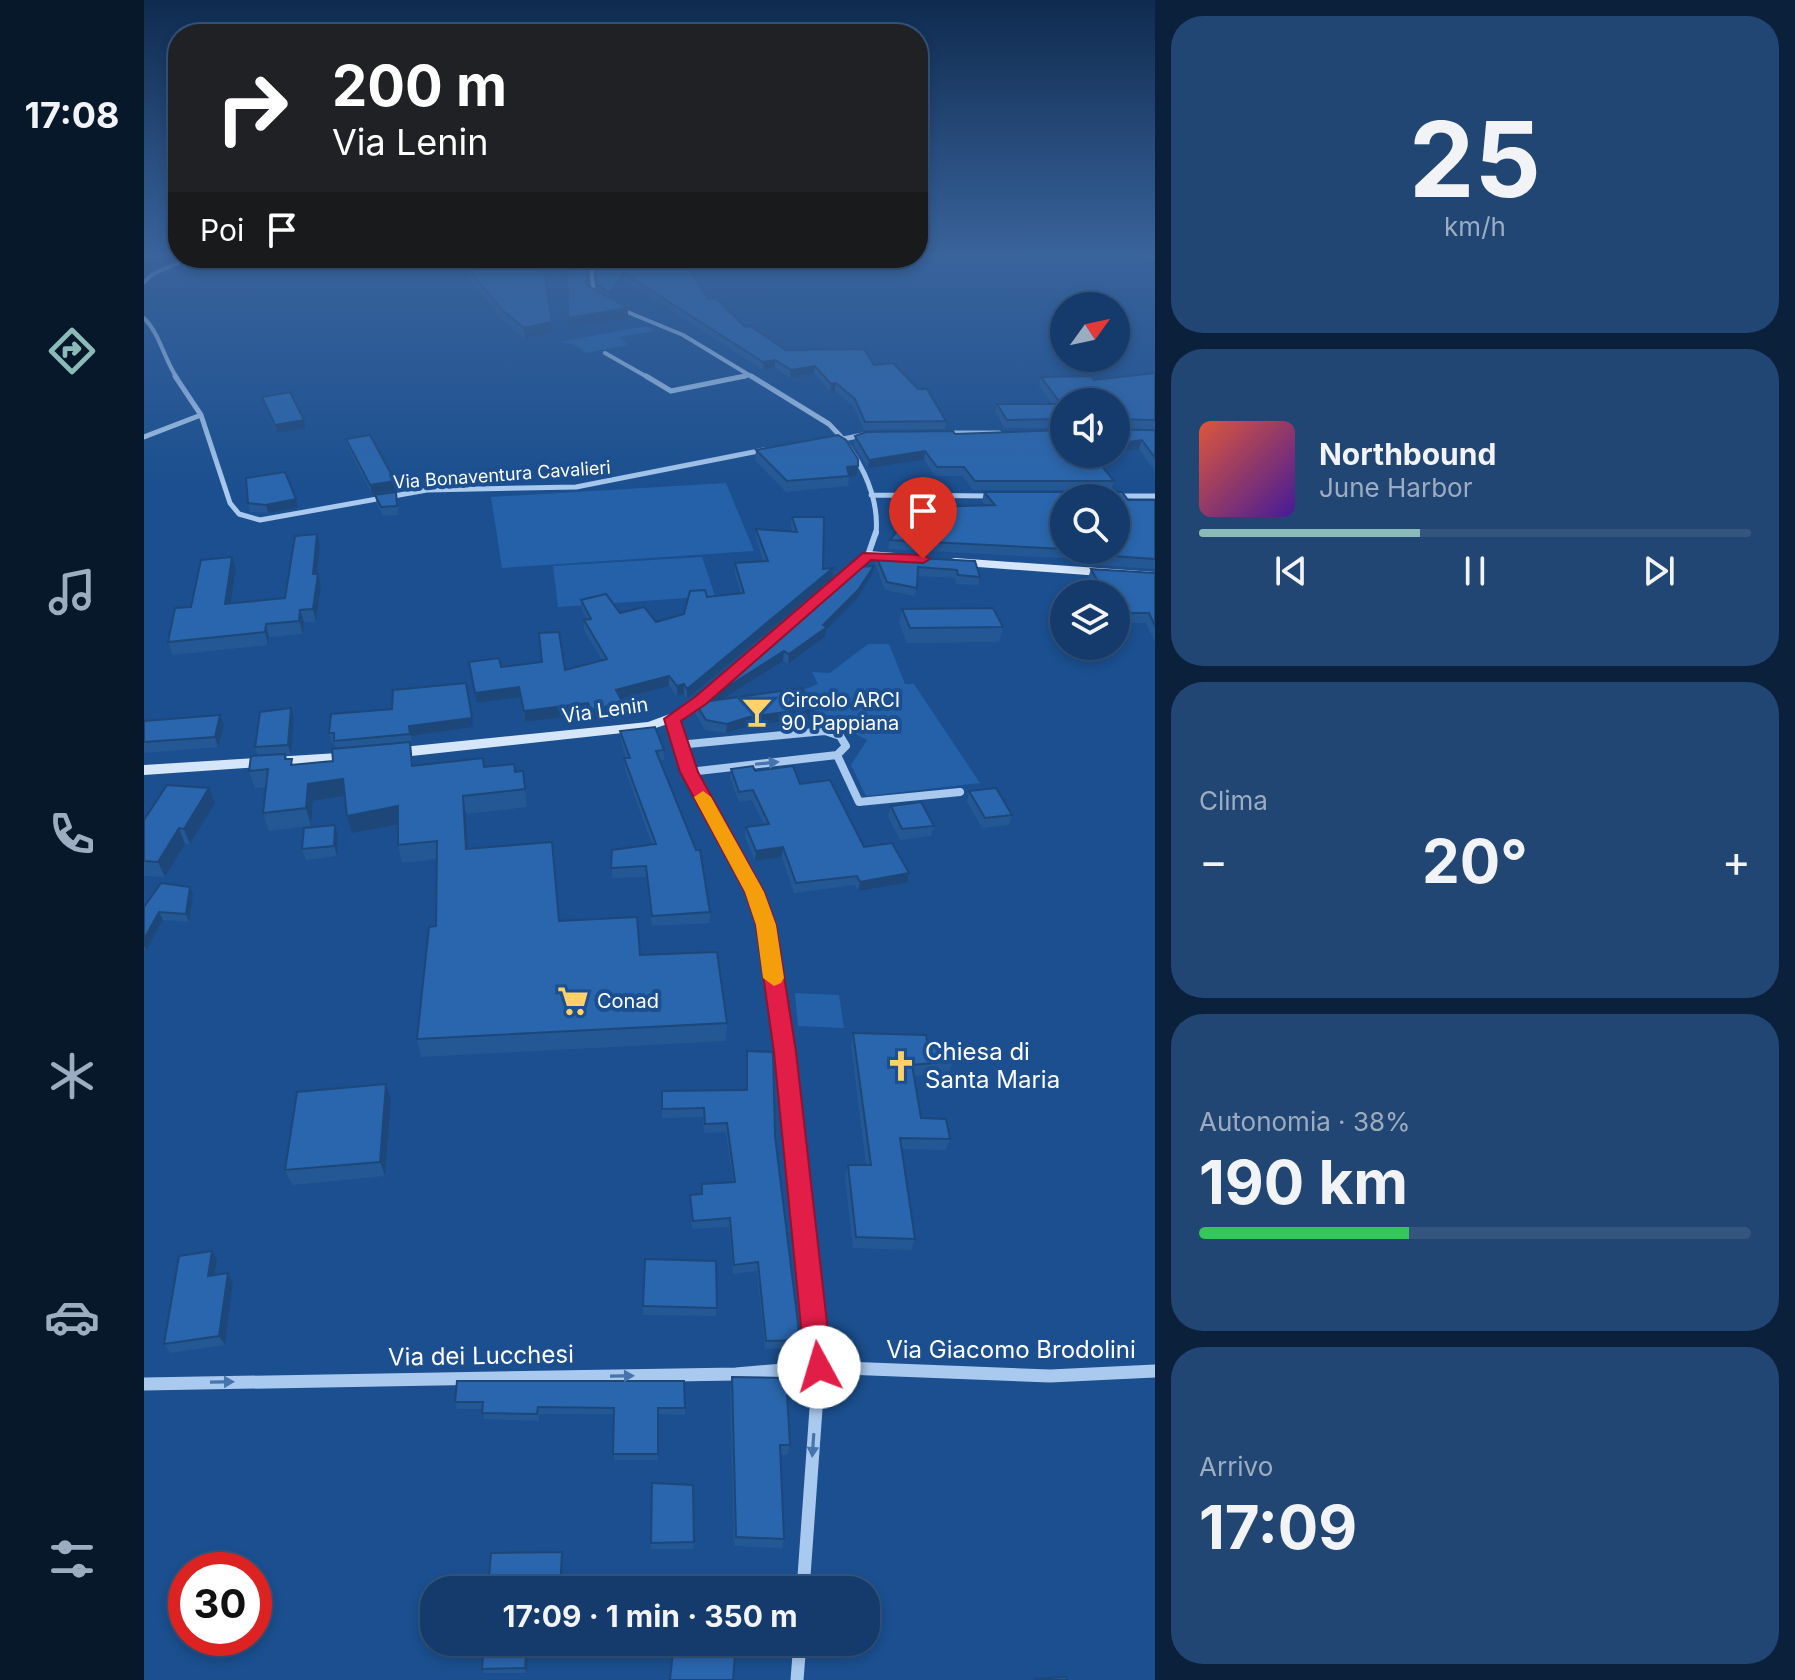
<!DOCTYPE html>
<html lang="it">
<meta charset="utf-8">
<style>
body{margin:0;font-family:Inter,sans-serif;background:#214673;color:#f1f3f6;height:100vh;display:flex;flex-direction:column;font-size:30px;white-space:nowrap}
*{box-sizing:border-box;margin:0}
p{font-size:26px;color:#9dadc1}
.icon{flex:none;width:44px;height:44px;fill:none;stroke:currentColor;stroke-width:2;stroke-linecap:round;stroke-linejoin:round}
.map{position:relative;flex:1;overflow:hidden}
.panel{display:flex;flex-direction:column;gap:16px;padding:16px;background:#0b203b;width:640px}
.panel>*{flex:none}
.banner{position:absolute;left:24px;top:24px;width:760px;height:244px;border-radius:32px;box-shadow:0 4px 12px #0003,0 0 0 2px #33557e;background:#202124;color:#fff;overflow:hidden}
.needle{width:52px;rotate:57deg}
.tools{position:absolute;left:906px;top:292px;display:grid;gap:16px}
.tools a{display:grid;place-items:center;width:80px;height:80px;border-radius:50%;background:#143b6b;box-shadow:0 4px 12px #0003,0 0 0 2px #33557e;font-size:40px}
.speed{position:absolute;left:24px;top:1552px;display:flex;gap:16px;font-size:40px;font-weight:700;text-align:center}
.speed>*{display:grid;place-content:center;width:104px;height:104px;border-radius:50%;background:#143b6b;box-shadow:0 4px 12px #0003,0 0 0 2px #33557e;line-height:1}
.speed .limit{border:12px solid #d22;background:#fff;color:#111}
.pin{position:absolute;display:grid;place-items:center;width:68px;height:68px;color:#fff;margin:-82px -34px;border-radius:50% 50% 50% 0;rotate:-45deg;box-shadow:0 0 8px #0007}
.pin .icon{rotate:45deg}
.me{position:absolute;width:88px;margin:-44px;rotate:354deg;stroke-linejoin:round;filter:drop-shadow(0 0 6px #0008)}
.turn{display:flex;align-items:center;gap:28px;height:168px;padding:0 32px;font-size:36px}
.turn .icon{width:104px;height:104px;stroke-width:2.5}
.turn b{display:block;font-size:56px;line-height:68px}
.then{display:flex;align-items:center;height:76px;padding:0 32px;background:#0003;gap:16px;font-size:30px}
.big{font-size:60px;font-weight:700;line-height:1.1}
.panel .tile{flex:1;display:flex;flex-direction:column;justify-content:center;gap:12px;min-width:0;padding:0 28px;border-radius:32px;background:#214673}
.panel .dial{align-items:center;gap:0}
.dial b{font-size:104px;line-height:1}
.song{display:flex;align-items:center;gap:24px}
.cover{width:96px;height:96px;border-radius:12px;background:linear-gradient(135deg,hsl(10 70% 55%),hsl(260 70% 35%))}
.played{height:8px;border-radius:4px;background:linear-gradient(90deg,#8bbbb9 40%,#33557e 40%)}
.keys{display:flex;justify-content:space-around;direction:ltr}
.heat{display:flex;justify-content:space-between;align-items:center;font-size:44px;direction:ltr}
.charge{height:12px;border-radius:6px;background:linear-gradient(90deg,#34c759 38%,#33557e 0)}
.trip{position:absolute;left:276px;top:1576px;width:460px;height:80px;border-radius:32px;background:#143b6b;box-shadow:0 4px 12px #0003,0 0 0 2px #33557e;font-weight:700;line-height:80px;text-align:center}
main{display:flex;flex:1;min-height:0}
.tab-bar{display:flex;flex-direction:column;width:144px;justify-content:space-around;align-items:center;background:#08182b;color:#9dadc1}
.tab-bar .icon{width:56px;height:56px}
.tab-bar .current{color:#8bbbb9}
.tab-bar b{font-size:36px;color:#f1f3f6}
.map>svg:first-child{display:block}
.green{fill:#2461a8}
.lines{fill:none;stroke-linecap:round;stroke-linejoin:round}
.street-far5{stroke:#a9c9ee;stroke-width:4}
.street-far4{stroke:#a9c9ee;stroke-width:5}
.street-far3{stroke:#a9c9ee;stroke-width:6}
.street-far2{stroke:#a9c9ee;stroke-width:8}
.street-far1{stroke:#a9c9ee;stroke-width:10}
.street{stroke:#a9c9ee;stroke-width:13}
.secondary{fill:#d6e6fa;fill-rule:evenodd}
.wall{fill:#245895;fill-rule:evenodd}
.shaded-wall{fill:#1d4779}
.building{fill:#2a66ad;stroke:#1d4779;stroke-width:2}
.oneway{fill:#4674ac}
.route{fill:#e11d48;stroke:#92132f;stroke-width:2}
.slow{fill:#f59e0b}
.labels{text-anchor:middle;stroke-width:8;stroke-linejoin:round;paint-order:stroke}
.far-street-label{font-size:18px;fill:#fff;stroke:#1b4f8f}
.poi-label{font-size:20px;fill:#fff;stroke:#1b4f8f;text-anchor:start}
.street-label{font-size:20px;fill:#fff;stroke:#1b4f8f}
.near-poi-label{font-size:24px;fill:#fff;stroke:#1b4f8f;text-anchor:start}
.near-street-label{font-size:24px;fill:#fff;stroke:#1b4f8f}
</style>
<main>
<nav class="tab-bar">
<b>17:08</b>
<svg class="icon current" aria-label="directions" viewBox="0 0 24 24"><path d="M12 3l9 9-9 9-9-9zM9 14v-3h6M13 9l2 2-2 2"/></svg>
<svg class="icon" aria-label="music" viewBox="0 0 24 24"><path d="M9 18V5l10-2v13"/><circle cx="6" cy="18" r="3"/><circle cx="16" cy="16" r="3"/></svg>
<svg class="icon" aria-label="phone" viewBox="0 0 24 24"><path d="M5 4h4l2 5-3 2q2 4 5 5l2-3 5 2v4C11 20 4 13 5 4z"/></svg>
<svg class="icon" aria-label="climate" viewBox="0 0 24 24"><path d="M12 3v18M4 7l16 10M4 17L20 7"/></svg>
<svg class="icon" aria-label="car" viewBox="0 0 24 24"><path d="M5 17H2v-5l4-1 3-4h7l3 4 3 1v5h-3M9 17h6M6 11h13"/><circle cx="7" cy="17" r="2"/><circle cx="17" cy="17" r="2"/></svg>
<svg class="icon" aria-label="filters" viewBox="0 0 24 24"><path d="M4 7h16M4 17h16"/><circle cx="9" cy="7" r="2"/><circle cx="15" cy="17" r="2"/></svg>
</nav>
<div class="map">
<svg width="1011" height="1680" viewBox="0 0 1011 1680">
<rect width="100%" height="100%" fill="#1b4f8f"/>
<!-- green -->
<path class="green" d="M503 326 511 331 475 337 484 345 442 353 429 344 416 342Z
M582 483 610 551 358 568 347 497Z
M558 557 571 596 414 607 409 566Z
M724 644H745L761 684H770L836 783 722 796 707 765 723 740 699 727 680 728 659 690 674 684 668 672 686 673Z
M651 993 695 995 700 1028 654 1026Z"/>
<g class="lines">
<!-- street-far5 -->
<path class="street-far5" d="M446 258 450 295
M530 260 549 258
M0 282 9 274 45 258
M476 309 539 335 610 378
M0 318C16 334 20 359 33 378
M461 353 505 378
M591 378 603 376"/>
<!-- street-far4 -->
<path class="street-far4" d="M31 376 57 415
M502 376 527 391 601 376
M607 376 685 424C713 451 736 494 732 534
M801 433H855
M0 437 57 415 86 503 95 514 116 520 283 490 432 487 620 450
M689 441 719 435
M727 495 850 496
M972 496H1011"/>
<!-- street-far3 -->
<path class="street-far3" d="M724 555 732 532
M528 719 532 731"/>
<!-- street-far2 -->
<path class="street-far2" d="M531 729 545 772 610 892 622 925 630 978
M534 745 681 731 696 736 702 746 693 755 545 772
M693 755 715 802 816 792"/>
<!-- street-far1 -->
<path class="street-far1" d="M630 976 667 1289"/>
<!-- street -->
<path class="street" d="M666 1287 675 1367 906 1376 1011 1371
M0 1384 592 1374 675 1367 659 1590
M653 1680 656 1642"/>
<!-- secondary -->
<path class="secondary" d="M1001 254H1011V259L1001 256Z
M724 551 751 553 757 557 751 561 727 559 598 672H588V666Z
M811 558 1011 572V580L807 565V559Z
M566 688 571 689 573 692 571 695 544 717 506 730 249 758 242 753 249 748 504 722 534 711Z
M210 752 215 754 217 757 215 760 0 775V765Z"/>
</g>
<!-- wall -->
<path class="wall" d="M319 258H398L409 332 381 339 356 318 328 281 320 265Z
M451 263 564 299 601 327 642 350 730 365 802 421 801 429 720 430 710 407 691 391H686L670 373 646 378 631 367 619 370 480 280 467 299 484 319 425 328 443 285 452 290Z
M1011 373V429L972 428 920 402V428H861L851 412 853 404H908L895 386 897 377 950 380Z
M118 397 161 428 133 433 120 405Z
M972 428 975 430H1011V471L995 449 972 452Z
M811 434 920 454H960H957L960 459 958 467 970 481 967 490H829L818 476H791L780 460 724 468 710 445 711 436Z
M202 439 253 490 228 494 204 447Z
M612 450 712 476 705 477 704 486 642 492 611 460Z
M840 492 1011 500V569L937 564 935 559 744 549 746 540 790 529 784 516 785 507 841 505 838 501ZM920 498 972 550H920Z
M231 495 254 501V515L239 516 233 505Z
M152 499 154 508 124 513 106 512 104 503Z
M648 517 679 569 688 578 543 699 540 694 533 696 525 686 476 699 479 713 448 720 445 714 381 722 376 697 333 703 325 662 357 667 421 670 458 660 440 630V620L443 619 438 610 437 600 476 613 512 622 540 614 563 597 597 594 591 573V563L620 562 612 538V529L648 531 647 526Z
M173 534 176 546 173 574 177 586 172 622H160L159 634 125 637 124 645 29 655 24 642 47 607 88 557 92 569 87 603 141 598Z
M732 556 831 561 836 577 834 585 812 584 811 578 773 576 771 596 741 590 731 564Z
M947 569 1011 573V641H1010L1002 623H972V594H953L944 578Z
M728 575 713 599 682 630 681 637 644 664 639 661 578 700 668 718 605 726 582 733 561 730 551 713 552 704Z
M758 609 859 627 855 642 763 643 755 623Z
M147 708 150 718 147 755H142L143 759 150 765 189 761 192 749 190 743H188L185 733 329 727 267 736 268 744H266L270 766 341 767 371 772 379 771 383 807 322 814 324 849 415 921 496 955 583 1023 582 1041 277 1057 273 1039 292 926 293 859 258 863 254 845V825L208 833 203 816 201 797 169 801 167 826 125 831 119 813 122 787 111 788 105 771 114 756 111 747Z
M76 715 80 725 74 747 0 753V721Z
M476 731 520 750V760L516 761 566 912V923L508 926 502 877 468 878V850L508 845 481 769 480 758H482L477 741Z
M587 769 611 771 656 784 720 847 765 873 763 883 714 891 711 885 650 893 638 857 611 861 601 837 602 827 620 824 608 800 595 802 586 779Z
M825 791 868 815 865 825 838 828 823 802Z
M71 803 46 844H41L21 877 0 876V820Z
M747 806 790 826 787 836 756 840 744 816Z
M191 825 194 835 193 856 162 860 158 849Z
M49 895 45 922 19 920 2 950H0V907Z
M709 1033 783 1041 809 1061 805 1072 770 1076 777 1118 806 1139 802 1150 758 1149 771 1239 767 1250 709 1248 701 1176 704 1165H722L707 1045Z
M603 1051 631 1136 656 1340 654 1347 621 1349 613 1271 589 1274 585 1227 548 1229 546 1195 557 1194 558 1184 589 1182 582 1132 560 1133 559 1117 518 1118V1091L602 1090Z
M242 1084 247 1099 241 1176 148 1185 141 1170Z
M501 1259 573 1308 572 1316 499 1315Z
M73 1260 71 1275 84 1273 89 1282 81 1345 26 1353 20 1344Z
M588 1377 646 1445 643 1455H636L640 1539 638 1548 590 1546 586 1388Z
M311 1402 541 1408V1415L514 1414V1460H470V1414H395V1421L340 1419 339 1409H313Z
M508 1483 550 1542 549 1549H507Z
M385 1642 383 1673H340L338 1669Z"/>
<!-- shaded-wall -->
<path class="shaded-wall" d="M25 254H34L24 262 3 269 0 272V264L1 263Z
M480 273V280L466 299V292Z
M484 308V319L425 328 424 318Z
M408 322 409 332 381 339 380 328Z
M631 360V367L619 370V362Z
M671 366 670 373 646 378 647 370Z
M692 383 691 391H686L687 384Z
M160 420 161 428 133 433 131 425Z
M998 440 995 449 972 452V444Z
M781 451 780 460 724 468 725 460Z
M714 466 712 476 705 477 703 467Z
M251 481 253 490 228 494 226 485Z
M152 499 154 508 124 513 122 505Z
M173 534 176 546 172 586 169 574Z
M88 557 92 569 85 616 81 604Z
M730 566 728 575 713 599 682 630 681 637 644 664 645 654 679 625Z
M689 568 688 578 543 699V689Z
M174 574 177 586 172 622 169 609Z
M156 610 160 622 159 634 155 621Z
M122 624 125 637 124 645 121 632Z
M640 651 639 661 559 712V702Z
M525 676V686L472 700V690Z
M540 684V694L533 696V686Z
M375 687 376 697 333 703 331 693Z
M444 703 445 714 381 722 380 711Z
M479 703V713L448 720 447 710Z
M147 708 150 718 147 755 144 745Z
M669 708 668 718 605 726 582 733 583 724 605 717Z
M76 715 80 725 74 747 71 737Z
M328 718 329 727 267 736 268 744 265 726Z
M199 779 203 796 169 801 167 826 162 808 164 784Z
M65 788 71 803 46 844 40 829Z
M319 796 322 814 325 867 322 849Z
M254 806 258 824 208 833 203 816Z
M191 825 194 835 193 856 190 846Z
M35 828 41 844 21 877 14 862Z
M639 847 638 857 611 861 612 851Z
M765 873 763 883 714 891 716 882Z
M46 887 49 895 45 922 42 914Z
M15 912 19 920 2 950 0 946V939Z
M242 1084 247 1099 241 1176 236 1162Z
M68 1251 73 1260 69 1285 64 1276Z
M84 1273 89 1282 81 1345 75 1336Z
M418 1552 419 1558 418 1590H416Z
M383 1642H385L383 1673 381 1668Z"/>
<!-- building -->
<path class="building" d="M0 254H25L22 256 0 264Z
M320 258H398L408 322 380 328 356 308 327 272Z
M423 258H441L443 285 484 308 424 318Z
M538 258 564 299 572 298 601 327 606 326 642 350 720 349 730 365 749 363 774 389H783L802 421 721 422 711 399 692 383 687 384 671 366 647 370 631 360 619 362 480 273 466 292 457 288 452 283 451 263Z
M1011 373V420L975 419 972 422V402H920V419L863 420 853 404H917L897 377 947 376 950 380Z
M146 392 160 420 131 425 118 397Z
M972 428 975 430H1011V458L998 440 972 444Z
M920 430V454H956L960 459H952L970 481H831L820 467H793L781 451 725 460 711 436 722 432 809 431 811 434Z
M226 435 251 481 226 485 202 439Z
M694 435 702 440 714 459V466L703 467 705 476 643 481 612 450Z
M141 472 152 499 122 505 104 503 102 478Z
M252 492 253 506 237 507 231 495Z
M840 492H978L984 500H1011V559L940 554 938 550H972V498H920V549L746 540 755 529H797L785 507 851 505Z
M648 517H680L679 569 689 568 543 689 540 684 533 686 525 676 472 690 479 703 447 710 444 703 380 711 375 687 331 693 325 662 355 658 357 667 398 662 395 633 415 632 421 670 463 659 440 620 447 619 437 600 462 594 476 613 500 607 512 622 540 614 546 591 561 590 563 597 600 593 591 563 624 561 612 529 653 532Z
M173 534 169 574H174L169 609 156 610 155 621 122 624 121 632 24 642 31 608 47 607 57 560 88 557 81 604 141 598 151 536Z
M732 556 831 561 836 577 814 575 813 570 774 567 773 588 743 582Z
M730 566 714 590 679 625 683 627 645 654 640 651 559 702 658 688 669 708 605 717 583 724 562 720 552 704 713 567Z
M947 569 1011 573V626L1005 613H972V594H961Z
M849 608 859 627 766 628 758 609Z
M322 683 328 718 265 726 266 734 190 741V733H185L187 714 248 709 249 690Z
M147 708 144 745 111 747 116 712Z
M76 715 71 737 0 742V721Z
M511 727 520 750 512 751 552 850H556L566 912 508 916 502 866 467 868 468 850 512 844 480 758H486L476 731Z
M266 742 268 766 339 758 340 767 370 764 371 772 379 771 381 789 319 796 322 849 408 842 415 921 493 917 496 955 573 952 583 1023 273 1039 285 927 292 926 293 841 254 845V806L203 816 199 779 164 784 162 808 119 813 124 769 105 771 107 756 141 754V759H148L147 765 189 761 188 749Z
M609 766 611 771 649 766 656 784 686 780 720 847 748 843 765 873 716 882 713 876 652 883 639 847 612 851 602 827 625 824 609 790 595 792 587 769Z
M23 785 65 788 40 829 35 828 14 862 0 861V820Z
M852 788 868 815 841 818 825 791Z
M777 802 790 826 758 829 747 806Z
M191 825 190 846 158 849 160 828Z
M17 883 46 887 42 914 15 912 0 939V907Z
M709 1033 782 1035 783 1041H805L809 1061 768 1065 777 1118 802 1119 806 1139 756 1138 771 1239 712 1237 704 1165H727Z
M603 1051 629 1052 631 1136 656 1340 622 1341 614 1262 590 1265 586 1218 549 1221 546 1195 558 1194V1184L591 1182 583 1123 561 1124 560 1108 518 1109V1091L603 1090Z
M242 1084 236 1162 141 1170 153 1092Z
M68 1251 64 1276 84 1273 75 1336 20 1344 35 1256Z
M501 1259 572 1261 573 1308 499 1306Z
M588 1377 642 1378 646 1445H636L640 1539 592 1537Z
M313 1381H540L541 1408H514V1454H469L470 1408 394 1407 393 1414 338 1413 339 1402H311Z
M508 1483 549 1485 550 1542 507 1543Z
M418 1552 416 1590H344L347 1553Z
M340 1642H383L381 1668 338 1669Z
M530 1642H592L589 1680H526Z
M922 1677 923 1680 890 1679Z"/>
<!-- one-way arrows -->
<defs><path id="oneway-solid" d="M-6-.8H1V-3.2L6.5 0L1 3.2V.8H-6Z" transform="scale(2)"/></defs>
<g class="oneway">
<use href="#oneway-solid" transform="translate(623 763) rotate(-6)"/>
<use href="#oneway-solid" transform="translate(478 1376) rotate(-1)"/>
<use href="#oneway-solid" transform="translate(78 1382) rotate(-1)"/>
<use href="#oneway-solid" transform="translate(669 1445) rotate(94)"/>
</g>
<!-- sky -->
<linearGradient id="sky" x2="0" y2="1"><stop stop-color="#0f2b4f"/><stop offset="0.52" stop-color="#39639b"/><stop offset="1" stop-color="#39639b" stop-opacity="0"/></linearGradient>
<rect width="1011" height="489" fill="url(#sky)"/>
<!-- route -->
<path class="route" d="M719 553 779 555 786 559 779 563 727 560 562 704 537 721 554 772 620 892 632 925 652 1052 688 1367 684 1377 675 1381 665 1377 661 1367 630 1052 612 925 601 892 536 772 520 719 551 697Z"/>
<!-- slow -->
<path class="slow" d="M559 791 567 797 620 892 632 925 640 978 637 983 630 986 619 978 612 925 601 892 550 797Z"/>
<!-- icons -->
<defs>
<symbol id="bar-bare" viewBox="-9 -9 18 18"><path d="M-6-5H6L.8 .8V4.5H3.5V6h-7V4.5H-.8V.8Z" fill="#ffd166" stroke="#1b4f8f" stroke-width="2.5" paint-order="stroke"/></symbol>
<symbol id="supermarket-bare" viewBox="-9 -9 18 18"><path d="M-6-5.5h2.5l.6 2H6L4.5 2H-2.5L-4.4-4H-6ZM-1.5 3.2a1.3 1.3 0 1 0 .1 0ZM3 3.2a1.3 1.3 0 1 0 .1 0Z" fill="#ffd166" stroke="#1b4f8f" stroke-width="2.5" paint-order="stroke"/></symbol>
<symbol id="church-bare" viewBox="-9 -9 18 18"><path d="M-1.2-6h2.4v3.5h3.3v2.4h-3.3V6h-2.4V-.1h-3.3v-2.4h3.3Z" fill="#ffd166" stroke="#1b4f8f" stroke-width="2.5" paint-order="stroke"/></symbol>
</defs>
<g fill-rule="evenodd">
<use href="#bar-bare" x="591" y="690" width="44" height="44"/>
<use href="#supermarket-bare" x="407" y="979" width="44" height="44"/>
<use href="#church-bare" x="735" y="1044" width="44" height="44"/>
</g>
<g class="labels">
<!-- far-street labels -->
<g class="far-street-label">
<text transform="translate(358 475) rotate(-4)" y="6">Via Bonaventura Cavalieri</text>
</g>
<!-- poi labels -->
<g class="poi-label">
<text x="637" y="707">Circolo ARCI<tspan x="637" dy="23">90 Pappiana</tspan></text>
<text x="453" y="1008">Conad</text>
</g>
<!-- street labels -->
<g class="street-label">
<text transform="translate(461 710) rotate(-8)" y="7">Via Lenin</text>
</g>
<!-- near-poi labels -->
<g class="near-poi-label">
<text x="781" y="1060">Chiesa di<tspan x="781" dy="28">Santa Maria</tspan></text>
</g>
<!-- near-street labels -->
<g class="near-street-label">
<text x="867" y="1358">Via Giacomo Brodolini</text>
<text transform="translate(337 1356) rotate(-1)" y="8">Via dei Lucchesi</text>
</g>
</g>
</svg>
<div class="tools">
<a><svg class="needle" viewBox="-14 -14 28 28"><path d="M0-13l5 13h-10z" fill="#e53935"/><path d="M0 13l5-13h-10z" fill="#9dadc1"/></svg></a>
<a><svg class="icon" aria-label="sound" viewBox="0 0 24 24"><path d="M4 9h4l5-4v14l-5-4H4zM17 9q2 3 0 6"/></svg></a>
<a><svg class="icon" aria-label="search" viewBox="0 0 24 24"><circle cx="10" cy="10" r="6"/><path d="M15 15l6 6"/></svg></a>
<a><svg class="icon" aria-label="layers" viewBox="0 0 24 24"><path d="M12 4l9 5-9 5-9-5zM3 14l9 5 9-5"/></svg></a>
</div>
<div class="speed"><div class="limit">30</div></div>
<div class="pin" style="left:779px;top:559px;background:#d93025"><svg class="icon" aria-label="arrive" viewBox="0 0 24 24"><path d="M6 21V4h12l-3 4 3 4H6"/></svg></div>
<svg class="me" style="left:675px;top:1367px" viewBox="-20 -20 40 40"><circle r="19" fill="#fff"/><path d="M0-13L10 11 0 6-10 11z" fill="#e11d48"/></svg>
<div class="trip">17:09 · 1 min · 350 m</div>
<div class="banner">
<div class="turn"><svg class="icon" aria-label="right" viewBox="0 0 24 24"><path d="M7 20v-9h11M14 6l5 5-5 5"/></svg><div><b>200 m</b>Via Lenin</div></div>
<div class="then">Poi<svg class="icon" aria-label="arrive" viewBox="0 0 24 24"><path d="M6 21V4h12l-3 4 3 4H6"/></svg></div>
</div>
</div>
<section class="panel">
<div class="tile dial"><b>25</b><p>km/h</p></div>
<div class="tile">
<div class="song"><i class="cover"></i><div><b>Northbound</b><p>June Harbor</p></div></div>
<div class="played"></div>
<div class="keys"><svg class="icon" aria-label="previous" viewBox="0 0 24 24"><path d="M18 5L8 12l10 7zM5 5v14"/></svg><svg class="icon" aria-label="pause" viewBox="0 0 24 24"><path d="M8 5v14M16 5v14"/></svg><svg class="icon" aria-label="next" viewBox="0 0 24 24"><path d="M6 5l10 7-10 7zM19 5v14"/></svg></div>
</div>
<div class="tile"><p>Clima</p>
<div class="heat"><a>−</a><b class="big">20°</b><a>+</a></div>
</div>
<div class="tile"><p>Autonomia · 38%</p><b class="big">190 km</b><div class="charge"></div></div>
<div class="tile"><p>Arrivo</p><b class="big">17:09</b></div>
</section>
</main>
